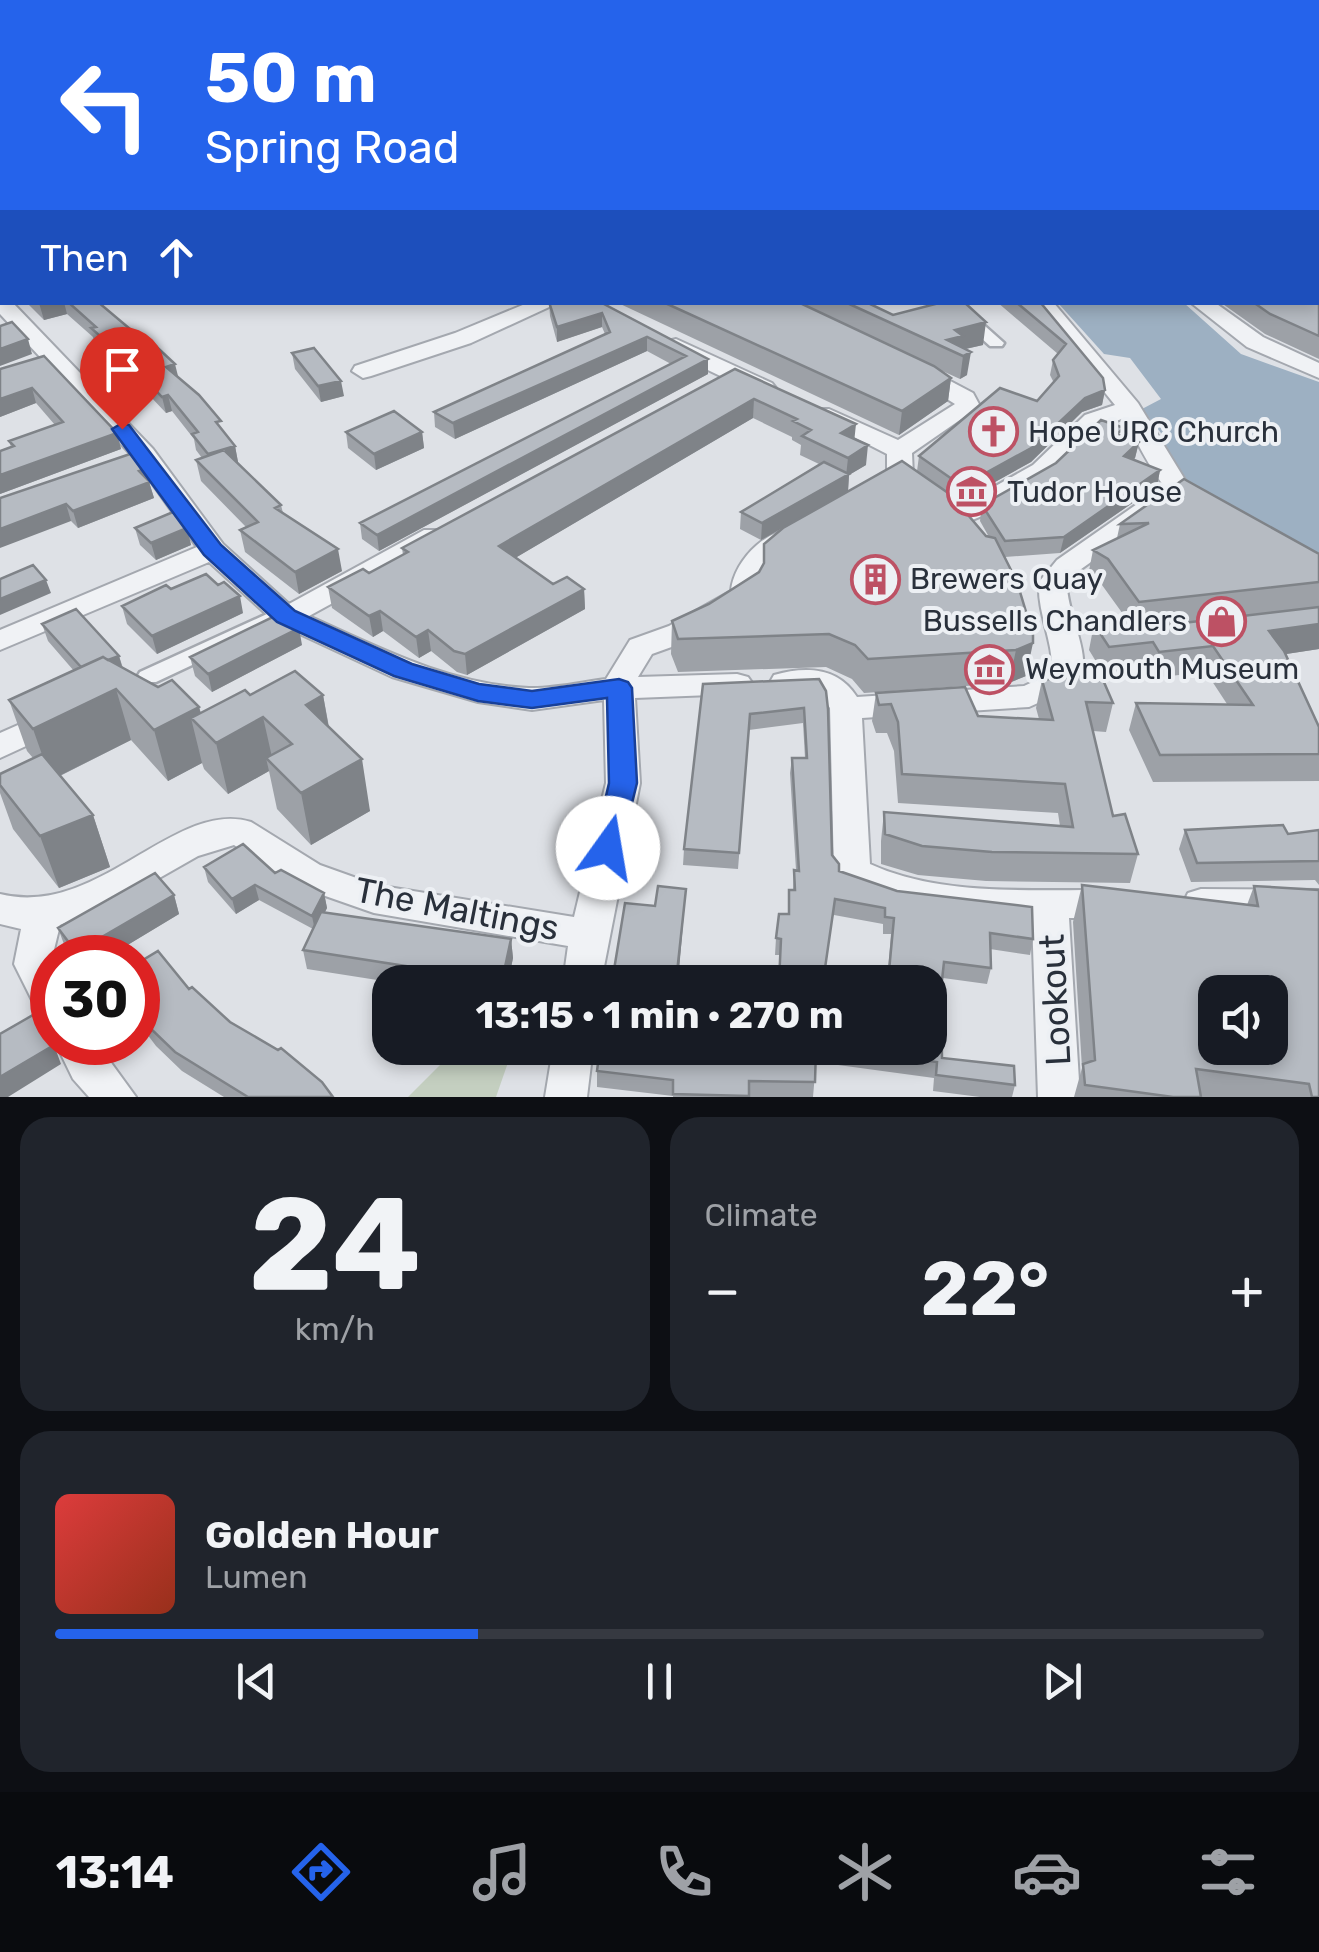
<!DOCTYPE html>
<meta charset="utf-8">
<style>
body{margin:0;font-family:Rubik,sans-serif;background:#20242c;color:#f1f3f6;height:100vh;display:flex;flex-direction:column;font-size:38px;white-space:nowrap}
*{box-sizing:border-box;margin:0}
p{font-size:32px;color:#9ea1a6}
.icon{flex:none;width:55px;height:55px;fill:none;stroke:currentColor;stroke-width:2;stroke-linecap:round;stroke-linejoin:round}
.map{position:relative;height:1097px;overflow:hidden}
.details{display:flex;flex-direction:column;gap:20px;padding:20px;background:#0d0f14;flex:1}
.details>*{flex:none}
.banner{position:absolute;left:0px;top:0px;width:1320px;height:305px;box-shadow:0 5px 15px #0003;background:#2563eb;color:#fff;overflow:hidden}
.tools{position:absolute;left:1198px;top:975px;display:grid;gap:20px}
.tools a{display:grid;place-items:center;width:90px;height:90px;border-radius:20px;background:#171b24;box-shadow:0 5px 15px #0003;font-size:50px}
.speed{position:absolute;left:30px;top:935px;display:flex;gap:20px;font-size:50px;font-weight:700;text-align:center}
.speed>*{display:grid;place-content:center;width:130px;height:130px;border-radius:50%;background:#171b24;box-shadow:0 5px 15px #0003;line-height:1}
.speed .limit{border:15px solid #d22;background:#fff;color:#111}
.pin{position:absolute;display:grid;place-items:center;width:85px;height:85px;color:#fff;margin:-102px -42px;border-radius:50% 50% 50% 0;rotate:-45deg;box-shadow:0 0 10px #0007}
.pin .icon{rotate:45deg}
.me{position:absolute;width:110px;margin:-55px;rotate:13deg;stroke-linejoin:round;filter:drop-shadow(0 0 8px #0008)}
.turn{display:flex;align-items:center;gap:35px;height:210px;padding:0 40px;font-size:45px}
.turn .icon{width:130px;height:130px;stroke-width:2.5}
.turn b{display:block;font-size:70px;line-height:85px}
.then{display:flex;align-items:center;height:95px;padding:0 40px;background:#0003;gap:20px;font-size:38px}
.big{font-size:75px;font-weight:700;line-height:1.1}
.details .card{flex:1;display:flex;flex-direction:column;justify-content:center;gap:15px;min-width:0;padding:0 35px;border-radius:30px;background:#20242c}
.details .dial{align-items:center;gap:0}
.dial b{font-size:130px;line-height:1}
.song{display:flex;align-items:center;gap:30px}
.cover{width:120px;height:120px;border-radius:15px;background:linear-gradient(135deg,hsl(0 70% 55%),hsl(10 70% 35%))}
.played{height:10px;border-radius:5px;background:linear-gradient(90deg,#2563eb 35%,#363941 35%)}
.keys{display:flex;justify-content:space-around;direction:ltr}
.heat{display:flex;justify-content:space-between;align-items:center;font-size:55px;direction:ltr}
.details .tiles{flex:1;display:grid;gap:20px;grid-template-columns:1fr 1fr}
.card:last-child{grid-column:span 2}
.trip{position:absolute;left:372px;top:965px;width:575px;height:100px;border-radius:30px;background:#171b24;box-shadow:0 5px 15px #0003;font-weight:700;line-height:100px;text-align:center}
.dock{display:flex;height:160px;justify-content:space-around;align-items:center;background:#090b0e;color:#9ea1a6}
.dock .icon{width:70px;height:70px}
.dock .current{color:#2563eb}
.dock b{font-size:45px;color:#f1f3f6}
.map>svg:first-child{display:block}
.green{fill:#c4cfc0}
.water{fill:#9db0c2}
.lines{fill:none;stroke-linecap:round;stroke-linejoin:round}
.pedestrian-casing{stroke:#a4a8af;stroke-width:5}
.minor-casing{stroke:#a4a8af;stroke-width:4}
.trunk-casing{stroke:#878f9b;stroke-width:50}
.pedestrian{fill:#f0f2f5;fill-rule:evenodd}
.minor{fill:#f0f2f5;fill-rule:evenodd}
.secondary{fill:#fff;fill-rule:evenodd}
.trunk{stroke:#fff;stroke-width:45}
.wall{fill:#9da1a7}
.shaded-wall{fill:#7f8388}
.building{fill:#b6bbc2;stroke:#7f8388;stroke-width:2.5;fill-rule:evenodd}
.route{fill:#2563eb;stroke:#184099;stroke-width:2.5}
.labels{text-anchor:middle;stroke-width:8;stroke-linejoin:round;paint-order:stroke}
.poi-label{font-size:30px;fill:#29303b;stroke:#edf0f4;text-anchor:start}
.near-street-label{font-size:35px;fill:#29303b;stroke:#edf0f4}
</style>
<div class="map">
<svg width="1319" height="1097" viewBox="0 0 1319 1097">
<rect width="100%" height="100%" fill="#dee1e6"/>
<!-- green -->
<path class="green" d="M455 1050 512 1051 496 1097H408Z"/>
<!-- water -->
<path class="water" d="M795 0H1319V29L1318 2H774Z
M1058 303H1184L1241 354 1319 382V555L1178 476 1161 433 1142 409 1161 399 1130 358 1104 354Z"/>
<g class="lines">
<defs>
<path id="pedestrian" d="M941 302H958L1004 343 1002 346H990Z
M267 614 275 616 278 621 275 626 156 682H140L137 677 140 672Z"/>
<path id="minor" d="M0 296 2 302H12L153 449 223 544 289 604 424 530H444L448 536 444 542 309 616C380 648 451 685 529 688 554 689 582 682 606 679L630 640 669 626 731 591C734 559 771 522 805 530L809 536 805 542 765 567 755 601 691 640 652 654 638 677 737 674 748 677 753 684 748 691 737 694 635 698 640 783 601 982H563L568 946 374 913 294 885 234 845 198 856 119 901 60 925 52 958V1016L38 1012 14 964 21 929 0 924V894C98 919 175 798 251 822L320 865 376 885 574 917 606 783 604 700 532 710 478 702 392 677 276 623 209 562 0 650V630L197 547 135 459 0 314Z
M530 302H560L471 343 371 376 363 378 352 371 355 366 455 333Z
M1031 302H1053L1138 403 1187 483 1219 505 1215 511C1171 522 1142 449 1124 418 1092 429 1078 455 1052 475 1033 489 969 529 949 524L945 518 949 512 1033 465 1085 415 1115 405Z
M1190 302H1214L1263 337 1319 363V378L1247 347Z
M676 339 772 383 776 388 772 393H756L668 351 665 346 668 341Z
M918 364 973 393 980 406 912 453 913 476 900 484 887 476V454L809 414 813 409H829L898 440 955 404 910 376 907 371Z
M1149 500 1162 508 1158 514 1077 572 1067 583C1066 614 1095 658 1078 685L1029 707 862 718 870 864C942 897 1035 889 1113 890L1126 894 1131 904 1126 914 1113 918H1069L1080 1097H1038L1032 917 907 905 839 881 834 871 830 708 818 691 774 689 770 682 774 675C806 666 838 667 857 697L1024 686 1052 673C1054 642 1037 614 1039 582L1057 560 1140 502Z
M52 710 63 713 68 721 63 729 0 758V733Z
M1201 889 1319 890V920L1201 917 1188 913 1183 903 1188 893Z
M55 1042H96L136 1097H89L73 1079Z
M553 1048H593L587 1097H545Z"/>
<path id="trunk" d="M755 2 770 0"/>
</defs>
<!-- pedestrian casing -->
<use href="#pedestrian" class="pedestrian-casing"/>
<!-- minor casing -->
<use href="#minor" class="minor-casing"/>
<!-- trunk casing -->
<use href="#trunk" class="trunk-casing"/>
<!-- pedestrian -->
<use href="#pedestrian" class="pedestrian"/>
<!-- minor -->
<use href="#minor" class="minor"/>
<!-- secondary -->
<path class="secondary" d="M25 0H51L52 2H27Z"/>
<!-- trunk -->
<use href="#trunk" class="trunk"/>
</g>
<!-- wall -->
<path class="wall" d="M54 0H317L326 2H60Z
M349 0H513V2H354Z
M1319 38V359L1265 334 1220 302H1318Z
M26 302H111L102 306 136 334 138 340 178 378 235 446 238 462 237 463 281 505 283 513 342 571 299 594 245 552 240 530 246 527 201 481 196 460 202 458 196 450 194 439 172 411 166 413 149 395 145 379 126 360 125 357 113 361 95 346 93 337 67 314 44 320Z
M549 302H600L708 359V374L379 551 362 539 360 523 671 364 647 351 455 439 435 427 434 412 605 334 602 327 557 342 550 316Z
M616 302H866L893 315 983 345 965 349 967 375 960 379 938 369 951 378 948 401 899 435Z
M997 302H1040L1105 390 1102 405 1082 412 1031 462 959 502 952 496 986 536 989 537 980 521 982 505 1122 436 1139 442 1135 458 1133 460 1160 470 1157 486 1060 553 1005 557 1026 676 1009 683 864 693 852 679 826 667 678 672 671 654 672 621 709 604 759 572 763 564 764 544 917 471 919 456 1037 401 1054 383 1050 375 1053 360 1058 354Z
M292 353 344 396 321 402 295 369Z
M0 369 117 433 121 449 0 494V451L11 447 9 441 55 425 36 403 0 417Z
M735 369 854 439 866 465 849 475 848 491 761 540 740 529 741 512 819 464 800 455 801 445 792 440V437L753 418 515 558 553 584 584 589 585 609 467 675 457 672 431 651 419 658 383 631 373 637 332 608 328 587 369 573 403 555 402 548Z
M346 432H422L424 448 376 470 348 448Z
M145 469 154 498 78 528 71 521 0 498Z
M1184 479 1319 554V607L1148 626 1319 607V649L1286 654 1319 727V781L1153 782 1129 730 1136 703 1227 704 1206 672 1152 678 1146 668 1103 673 1089 650 1094 624 1128 621 1102 585 1088 576 1093 550 1117 538 1120 524Z
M135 528H187L191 545 156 560 140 545Z
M171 589 243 613 157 654 127 624 122 606Z
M42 624 119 656 123 668 199 707 201 713 250 695H323L329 727 370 811 311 845 277 809 269 771 228 794 204 769 202 763 168 781 131 740 60 776 93 815 110 867 59 888 13 829 0 793V774L33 758 27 751 9 700 74 671 48 641Z
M302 645 212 692 195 676 190 657Z
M819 679 832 855 839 871 1033 939 1030 955 990 949 991 968 987 984 943 978 942 1058 1015 1085 1012 1097H980L933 1091 934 1078 816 1062 813 1097H673V1096L597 1087V1071L749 1057 786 1058 785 1048H930V982H887L891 934H883V924L834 915 780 955H775L776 938 788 914 789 890H793L794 870H796L790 773 792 758H805L803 723 749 730 738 869 683 865 684 849 703 684Z
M1042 680 1113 703 1106 732 1093 731 1113 816 1138 854 1130 883 986 881 918 875 881 864V841L884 812 1060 826 1058 813 898 803 894 751 887 733H876L872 721 876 693 978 716 1039 719 1036 708Z
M1185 830 1288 834 1319 830V885L1315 880 1191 882 1179 849Z
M204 867 275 873 324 893 327 908 325 912 511 939 513 958 508 982H390L307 969 303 950 313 929 259 900 236 914 208 882Z
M1082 885 1247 905 1254 886 1319 1097H1074L1082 1068 1073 922Z
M174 895 179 914 106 958H73L65 947 58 928Z
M138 963 189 989 230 1022 333 1097H224L182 1071 156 1046 138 1022Z"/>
<!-- shaded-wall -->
<path class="shaded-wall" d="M487 0H513V2H477Z
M2 105V120L0 121V106Z
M64 302 67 314 44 320 39 303Z
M602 313V327L557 342V327Z
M986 322 983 345 961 350 947 340 955 330Z
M136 334 140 352 122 344 125 357 113 361 108 343Z
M647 337V351L455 439 453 423Z
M28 339 32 354 0 366V349Z
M971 352 967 375 960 379 963 356Z
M708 359V374L379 551 377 535Z
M175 364 179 380 166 367Z
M951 378 948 401 899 435 902 411Z
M341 381 344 396 321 402 318 386Z
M32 388 36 403 0 417V399Z
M1105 390 1102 405 1082 412 1031 462 959 502 962 486 1085 398Z
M168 395 172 411 166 413 162 397Z
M754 399 753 418 500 567 499 546Z
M856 424 854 443 841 433Z
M422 432 424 448 376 470 374 454Z
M117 433 121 449 0 494V475Z
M1139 442 1135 458 1121 472 1124 456Z
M868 445 866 465 849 475 848 491 761 540 762 523 846 476 848 458Z
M235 446 238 462 212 471 208 454Z
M145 469 154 498 78 528 73 511Z
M1160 470 1157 486 1060 553 1064 537Z
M66 504 71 521 0 548V529Z
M187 528 191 545 156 560 151 543Z
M338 549 342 571 299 594 295 572Z
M46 580 51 593 0 615V599Z
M584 589 585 609 467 675 465 654Z
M240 596 243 613 157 654 152 636Z
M380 611 383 631 373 637 369 616Z
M1319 624V649L1260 658 1269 631Z
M299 628 302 645 212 692 208 674Z
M428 630 431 651 419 658 416 637Z
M1033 643 1026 676 1009 683 1016 650Z
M119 656 124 674 84 671Z
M116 689 131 740 51 780 33 729Z
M323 695 332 746 306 705Z
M199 707 206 733 191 718 202 763 168 781 154 730Z
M263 717 274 766 266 758 269 771 228 794 216 743Z
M362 759 370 811 311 845 301 793Z
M93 815 110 867 59 888 40 836Z
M255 885 259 900 236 914 232 899Z
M686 889 678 982H676Z
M324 893 327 908 315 931 312 916Z
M174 895 179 914 106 958H78L76 952Z
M511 939 513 958 508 982H503Z
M54 1045 61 1064 8 1097H0V1077Z"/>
<!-- building -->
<path class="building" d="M95 0H317L326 2H104Z
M371 0H487L477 2H376Z
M1318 38H1319V336L1270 314 1253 302H1318Z
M0 57H2V105L0 106V96L2 95 0 83Z
M2 135V225L0 224V136Z
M2 228V281H0V229Z
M68 302H98L136 334 108 343 91 328 96 327Z
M549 302H600L708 359 377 535 360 523 686 356 647 337 453 423 434 412 610 332 602 313 557 327Z
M663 302H798L934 366 951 378 902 411Z
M845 302H866L893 315 943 302H964L986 322 955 330 963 336 947 340 971 352 963 356Z
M1016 302H1040L1103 378 1105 390 1085 398 1033 447 962 486 919 456 1000 388 1037 401 1059 376 1053 360 1066 344Z
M12 322 28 339 0 349V326Z
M146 337 175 364 166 367 199 395 221 421 216 422 235 446 208 454 192 434 198 432 168 395 162 397 145 379 154 377 122 344Z
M314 348 341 381 318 386 292 353Z
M44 356 117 433 0 475V451L14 446 9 441 63 422 32 388 0 399V369Z
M735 369 856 424 841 433 868 445 848 458 802 436 811 430 793 421 797 419 754 399 499 546 553 584 567 577 584 589 465 654 454 651 428 630 416 637 380 611 369 616 328 587 363 569 369 573 408 552 402 548Z
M394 411 422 432 374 454 346 432Z
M1101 420 1124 428 1117 434 1139 442 1124 456 1160 470 1064 537 1005 541 982 505 1056 463Z
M224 450 281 505 275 508 338 549 295 572 240 530 258 522 196 460Z
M133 453 145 469 139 471 150 482 73 511 66 504 0 529V498Z
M902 461 951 495 986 536 995 538 1017 582 1033 635V643L1016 650 868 659 855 645 829 634 678 639 672 621 709 604 759 572 764 563V544L783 528Z
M824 462 849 474 762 523 741 512Z
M1184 479 1319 554V582L1139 602 1108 559 1093 550 1149 523 1120 524Z
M173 512 187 528 151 543 135 528Z
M33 565 46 580 0 599V579Z
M206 574 218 585 224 582 240 596 152 636 122 606 166 585 171 589Z
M1319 607V624L1269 631 1284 651 1319 727V754L1160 755 1136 703 1253 705 1213 646 1159 652 1153 642 1109 647 1094 624 1133 620 1149 627Z
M76 609 119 656 108 660 103 657 81 667 42 624Z
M281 613 299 628 208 674 190 657Z
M103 657 158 687 172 680 199 707 154 730 116 689 33 729 9 700Z
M295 671 323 695 306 705 362 759 301 793 266 758 292 744 263 717 216 743 191 718 245 690 250 695Z
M1100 673 1113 703 1086 702 1113 816 1125 814 1138 854 992 852 922 846 885 834 884 812 1073 827 1065 784 902 774 898 722 891 704 879 705 876 693 965 687 978 716 1053 720 1042 680Z
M819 679 826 691 828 709 832 855 839 864V871L897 891 1032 907 1033 939 990 933 991 968 944 962 941 989 942 1058 1014 1066 1015 1085 936 1075 937 1062 826 1048H930V982H888L894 918 885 917V908L835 899 823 982H779L781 939 776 938 779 914H789V890H795L794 870 799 871 792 758H807L804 708 750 714 739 853 684 849 703 684Z
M42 754 93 815 40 836 0 785V774Z
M1283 825 1288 834 1319 830V861L1197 863 1185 830Z
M243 844 275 873 281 870 324 893 312 916 255 885 232 899 204 867Z
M155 873 174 895 76 952 58 928Z
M1082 885 1258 906 1254 886 1319 890V1097H1312L1309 1084 1196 1069 1201 1097H1173L1085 1085 1083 1064 1095 1060ZM1215 992H1270V1048H1215Z
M658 886 686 889 676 982H612L625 903 655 906Z
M321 912 511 939 502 981 303 950Z
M158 951 189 989 192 987 230 1022 278 1050 281 1048 322 1082 333 1097H248L175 1052 149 1027 138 1011V963Z
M33 1015 54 1045 0 1077V1034Z
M600 1048H749V1057L788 1058 787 1048H816L815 1082 749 1081V1096L673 1094V1080L597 1071Z"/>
<!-- route -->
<path class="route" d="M122 423 129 425 221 545 295 611 412 664 479 684 532 691 619 679 628 682 632 688 637 783 619 856 608 859 598 856 594 848 609 783 607 698 532 708 478 701 394 676 277 622 204 555 112 429Z"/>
<!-- icons -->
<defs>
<symbol id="church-ring" viewBox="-11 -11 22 22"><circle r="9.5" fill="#edf0f4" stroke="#bd5164" stroke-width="1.5"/><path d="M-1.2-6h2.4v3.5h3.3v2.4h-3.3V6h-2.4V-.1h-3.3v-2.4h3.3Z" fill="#bd5164"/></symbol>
<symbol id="museum-ring" viewBox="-11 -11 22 22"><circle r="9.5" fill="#edf0f4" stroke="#bd5164" stroke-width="1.5"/><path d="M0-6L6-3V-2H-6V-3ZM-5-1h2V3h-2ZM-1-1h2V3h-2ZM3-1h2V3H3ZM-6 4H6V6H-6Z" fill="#bd5164"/></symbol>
<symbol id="building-ring" viewBox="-11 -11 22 22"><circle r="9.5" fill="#edf0f4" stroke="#bd5164" stroke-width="1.5"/><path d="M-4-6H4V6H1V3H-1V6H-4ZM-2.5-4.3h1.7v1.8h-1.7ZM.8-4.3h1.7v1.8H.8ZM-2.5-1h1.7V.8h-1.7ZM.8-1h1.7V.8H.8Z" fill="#bd5164"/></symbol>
<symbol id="shop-ring" viewBox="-11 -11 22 22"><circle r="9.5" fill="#edf0f4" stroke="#bd5164" stroke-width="1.5"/><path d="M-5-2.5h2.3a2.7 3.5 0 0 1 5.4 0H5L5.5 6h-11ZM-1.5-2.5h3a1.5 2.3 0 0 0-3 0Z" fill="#bd5164"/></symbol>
</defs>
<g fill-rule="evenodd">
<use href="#church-ring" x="966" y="404" width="55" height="55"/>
<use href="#museum-ring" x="944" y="464" width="55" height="55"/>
<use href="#building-ring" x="848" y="552" width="55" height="55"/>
<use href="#shop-ring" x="1194" y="594" width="55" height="55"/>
<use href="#museum-ring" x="962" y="642" width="55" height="55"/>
</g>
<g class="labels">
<!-- poi labels -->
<g class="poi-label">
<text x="1028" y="442">Hope URC Church</text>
<text x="1007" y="502">Tudor House</text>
<text x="910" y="589">Brewers Quay</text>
<text x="1187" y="631" text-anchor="end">Bussells Chandlers</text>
<text x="1025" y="679">Weymouth Museum</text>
</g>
<!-- near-street labels -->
<g class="near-street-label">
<text transform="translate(457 909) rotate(11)" y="12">The Maltings</text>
<text transform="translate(1055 1000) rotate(-93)" y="12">Lookout</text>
</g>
</g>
</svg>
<div class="tools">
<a><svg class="icon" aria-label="sound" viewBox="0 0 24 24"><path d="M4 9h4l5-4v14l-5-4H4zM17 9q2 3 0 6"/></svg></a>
</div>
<div class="speed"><div class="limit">30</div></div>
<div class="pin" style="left:122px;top:429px;background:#d93025"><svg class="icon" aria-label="arrive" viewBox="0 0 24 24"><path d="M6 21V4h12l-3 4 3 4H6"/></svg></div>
<svg class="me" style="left:608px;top:848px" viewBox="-20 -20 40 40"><circle r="19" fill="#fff"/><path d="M0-13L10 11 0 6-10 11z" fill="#2563eb"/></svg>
<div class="trip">13:15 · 1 min · 270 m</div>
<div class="banner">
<div class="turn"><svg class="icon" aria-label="left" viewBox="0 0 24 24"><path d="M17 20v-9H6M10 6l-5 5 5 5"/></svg><div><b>50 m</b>Spring Road</div></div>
<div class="then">Then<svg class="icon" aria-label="ahead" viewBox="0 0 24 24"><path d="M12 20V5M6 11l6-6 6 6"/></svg></div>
</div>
</div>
<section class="details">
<div class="tiles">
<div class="card dial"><b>24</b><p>km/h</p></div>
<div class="card"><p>Climate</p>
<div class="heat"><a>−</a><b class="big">22°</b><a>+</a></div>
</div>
<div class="card">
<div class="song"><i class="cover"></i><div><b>Golden Hour</b><p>Lumen</p></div></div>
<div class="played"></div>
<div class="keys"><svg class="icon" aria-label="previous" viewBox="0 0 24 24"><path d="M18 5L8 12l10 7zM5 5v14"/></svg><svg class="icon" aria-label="pause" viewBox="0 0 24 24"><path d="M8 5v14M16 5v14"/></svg><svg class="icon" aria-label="next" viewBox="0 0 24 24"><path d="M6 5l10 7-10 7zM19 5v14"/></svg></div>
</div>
</div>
</section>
<nav class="dock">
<b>13:14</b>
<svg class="icon current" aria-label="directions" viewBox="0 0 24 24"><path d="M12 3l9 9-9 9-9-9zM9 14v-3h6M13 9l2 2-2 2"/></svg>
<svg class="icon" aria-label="music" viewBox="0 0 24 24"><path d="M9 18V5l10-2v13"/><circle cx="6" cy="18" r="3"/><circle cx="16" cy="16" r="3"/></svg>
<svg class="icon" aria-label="phone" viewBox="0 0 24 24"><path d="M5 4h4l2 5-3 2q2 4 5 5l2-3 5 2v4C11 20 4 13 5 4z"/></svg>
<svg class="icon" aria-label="climate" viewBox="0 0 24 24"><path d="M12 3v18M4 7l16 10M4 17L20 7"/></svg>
<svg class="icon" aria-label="car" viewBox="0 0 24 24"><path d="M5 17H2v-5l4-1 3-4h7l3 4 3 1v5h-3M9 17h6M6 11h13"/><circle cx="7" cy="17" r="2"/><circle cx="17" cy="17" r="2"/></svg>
<svg class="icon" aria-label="filters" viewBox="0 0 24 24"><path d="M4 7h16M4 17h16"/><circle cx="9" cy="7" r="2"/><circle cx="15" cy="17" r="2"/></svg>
</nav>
